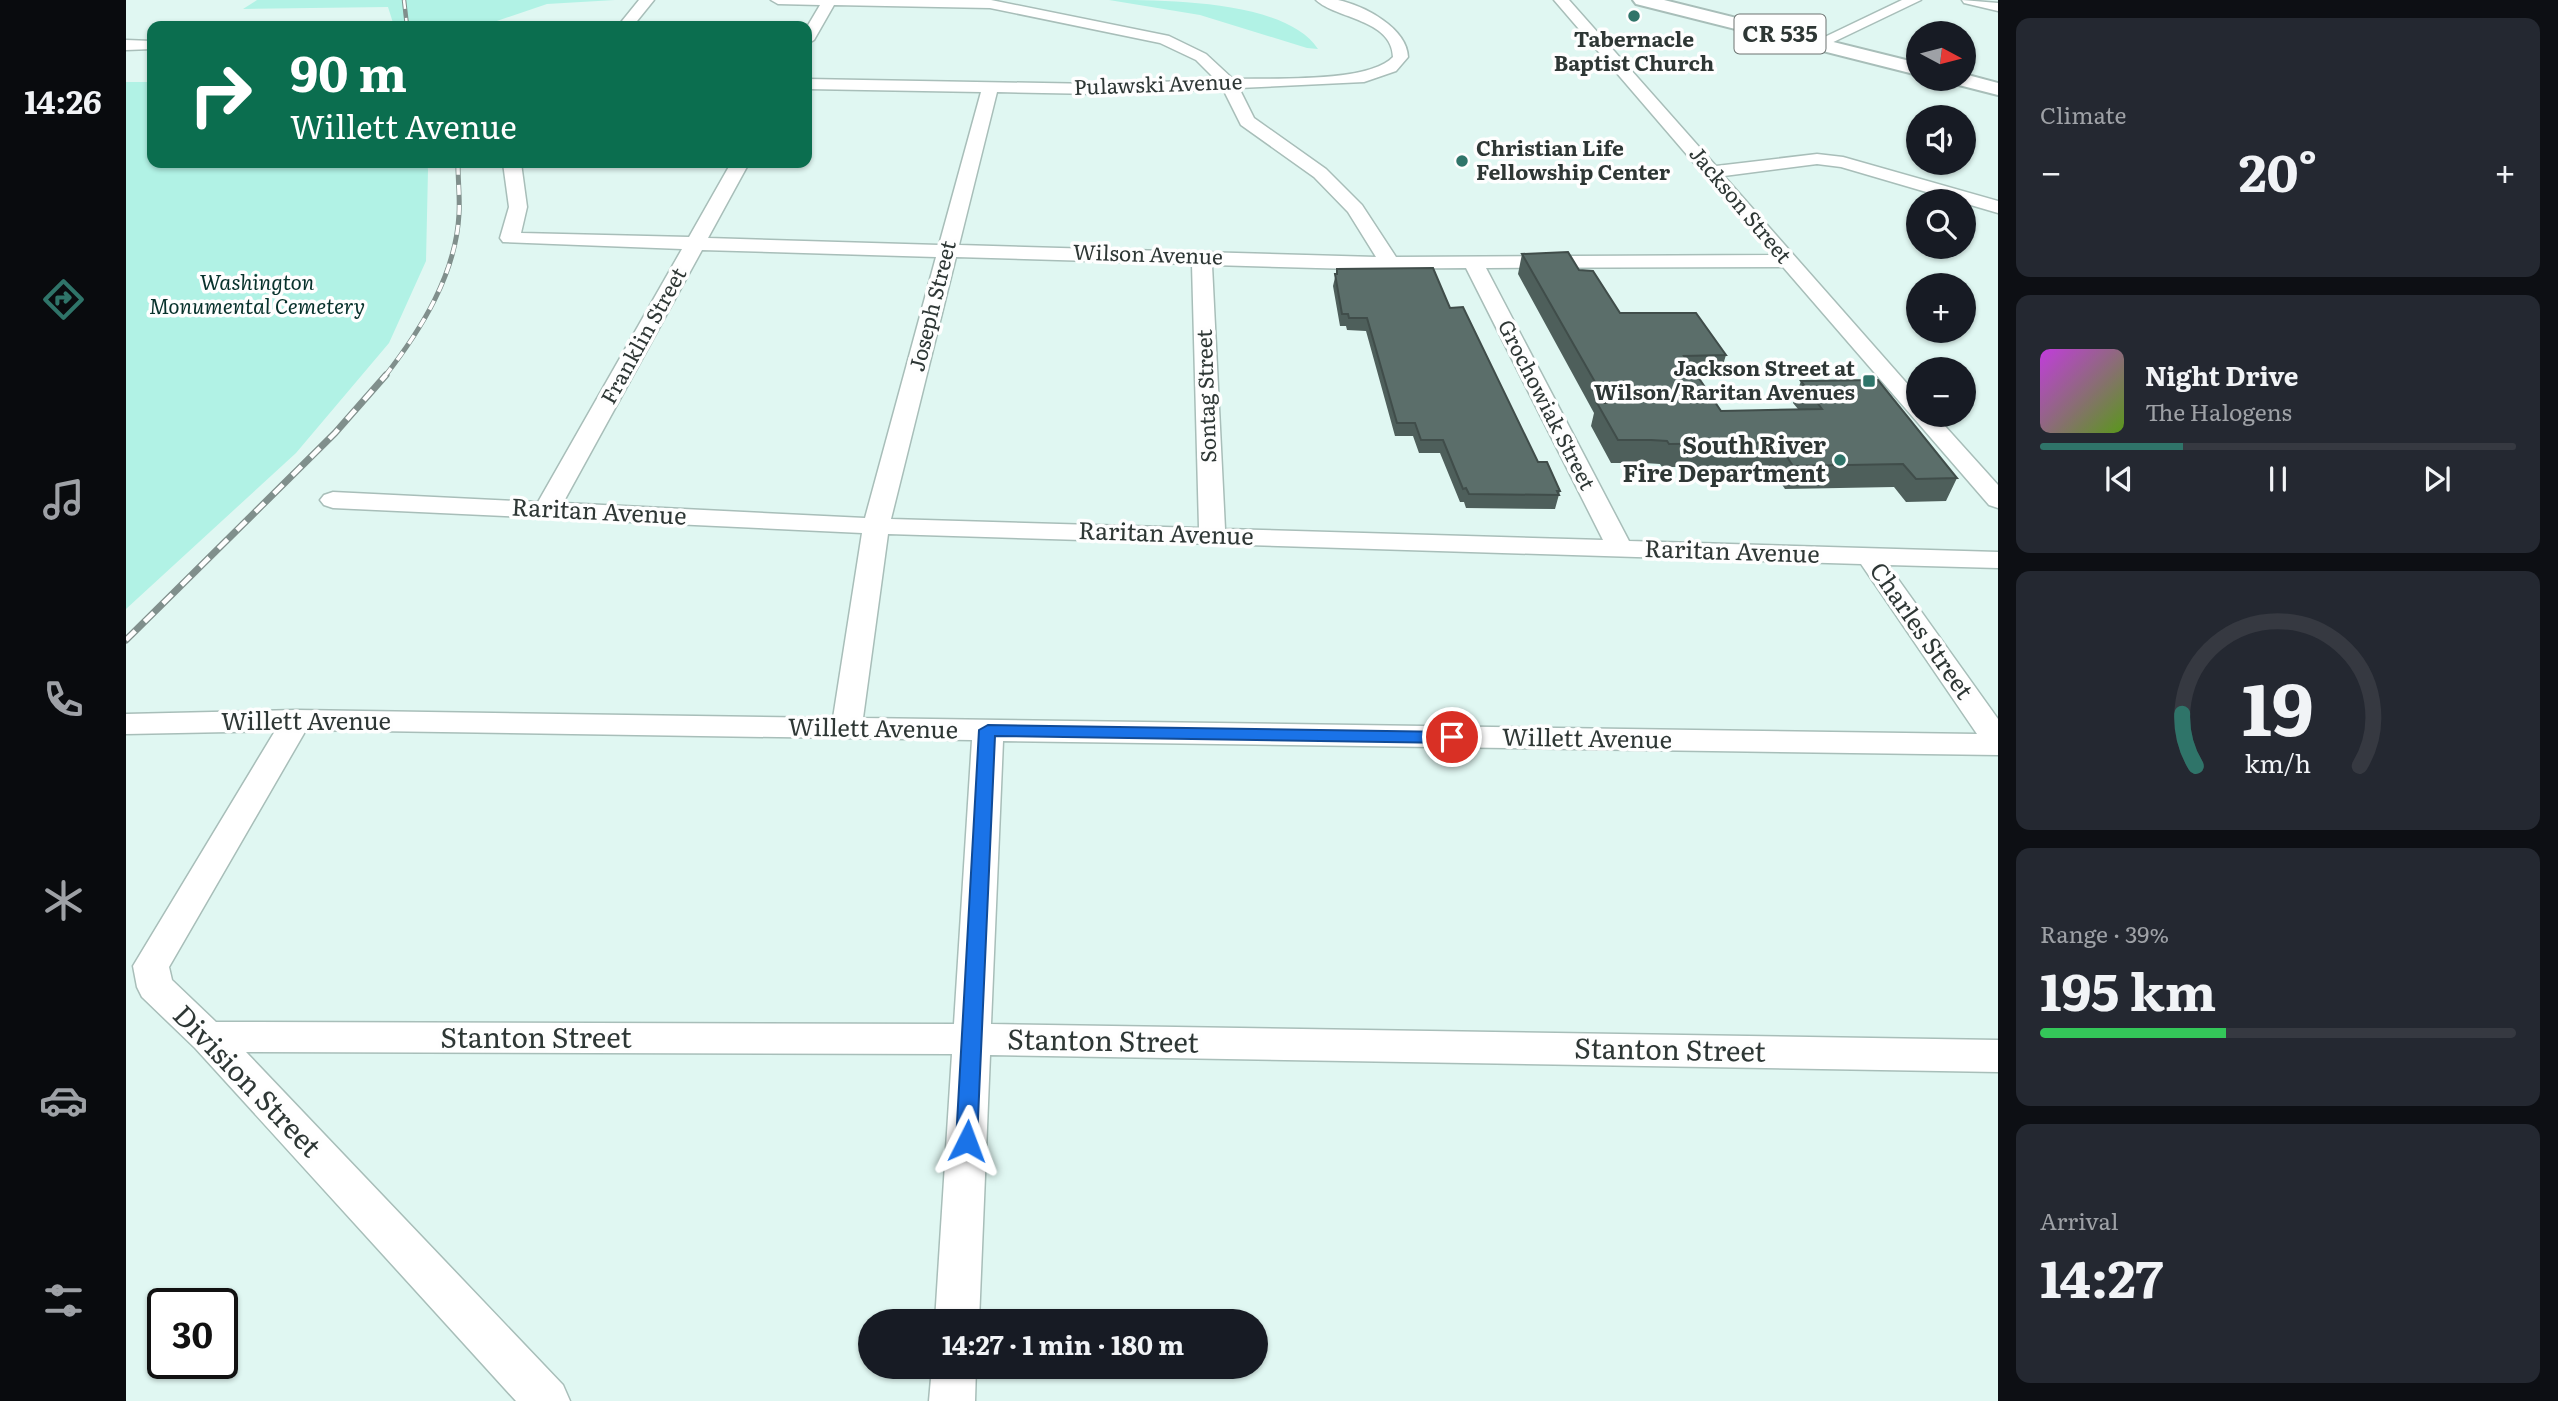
<!DOCTYPE html>
<meta charset="utf-8">
<style>
body{margin:0;font-family:Literata,serif;background:#242831;color:#f1f3f6;height:100vh;display:flex;flex-direction:column;font-size:26px;white-space:nowrap}
*{box-sizing:border-box;margin:0}
p{font-size:23px;color:#9ea1a6}
.icon{flex:none;width:38px;height:38px;fill:none;stroke:currentColor;stroke-width:2;stroke-linecap:round;stroke-linejoin:round}
.map{position:relative;flex:1;overflow:hidden}
.drawer{display:flex;flex-direction:column;gap:18px;padding:18px;background:#0d0f14;width:560px}
.drawer>*{flex:none}
.guide{position:absolute;left:21px;top:21px;width:665px;height:147px;border-radius:14px;box-shadow:0 2px 5px #0004;background:#0b6e4f;color:#fff;overflow:hidden}
.needle{width:46px;rotate:97deg}
.fabs{position:absolute;left:1780px;top:21px;display:grid;gap:14px}
.fabs a{display:grid;place-items:center;width:70px;height:70px;border-radius:50%;background:#171b24;box-shadow:0 2px 5px #0004;font-size:35px}
.speed{position:absolute;left:21px;top:1288px;display:flex;gap:14px;font-size:35px;font-weight:700;text-align:center}
.speed>*{display:grid;place-content:center;width:91px;height:91px;border-radius:50%;background:#171b24;box-shadow:0 2px 5px #0004;line-height:1}
.speed .limit{border:4px solid #111;border-radius:10px;background:#fff;color:#111}
.pin{position:absolute;display:grid;place-items:center;width:60px;height:60px;color:#fff;margin:-30px;border:4px solid #fff;border-radius:50%;box-shadow:0 2px 7px #0007}
.me{position:absolute;width:77px;margin:-38px;rotate:3deg;stroke-linejoin:round;filter:drop-shadow(0 0 5px #0008)}
.turn{display:flex;align-items:center;gap:24px;height:147px;padding:0 28px;font-size:32px}
.turn .icon{width:91px;height:91px;stroke-width:2.5}
.turn b{display:block;font-size:49px;line-height:60px}
.big{font-size:52px;font-weight:700;line-height:1.1}
.drawer .card{flex:1;display:flex;flex-direction:column;justify-content:center;gap:10px;min-width:0;padding:0 24px;border-radius:14px;background:#242831}
.drawer .dial{align-items:center;gap:0}
.dial svg{height:182px;overflow:visible;fill:none;stroke:#363941;stroke-width:7;stroke-linecap:round;text-anchor:middle}
.dial text{fill:#f1f3f6;stroke:none}
.song{display:flex;align-items:center;gap:21px}
.cover{width:84px;height:84px;border-radius:10px;background:linear-gradient(135deg,hsl(290 70% 55%),hsl(90 70% 35%))}
.played{height:7px;border-radius:4px;background:linear-gradient(90deg,#2f7469 30%,#363941 30%)}
.keys{display:flex;justify-content:space-around;direction:ltr}
.heat{display:flex;justify-content:space-between;align-items:center;font-size:38px;direction:ltr}
.charge{height:10px;border-radius:5px;background:linear-gradient(90deg,#34c759 39%,#363941 0)}
.trip{position:absolute;left:732px;top:1309px;width:410px;height:70px;border-radius:35px;background:#171b24;box-shadow:0 2px 5px #0004;font-weight:700;line-height:70px;text-align:center}
main{display:flex;flex:1;min-height:0}
.dock{display:flex;flex-direction:column;width:126px;justify-content:space-around;align-items:center;background:#090b0e;color:#9ea1a6}
.dock .icon{width:49px;height:49px}
.dock .on{color:#2f7469}
.dock b{font-size:32px;color:#f1f3f6}
.map>svg:first-child{display:block}
.green{fill:#b1f2e5}
.lines{fill:none;stroke-linecap:round;stroke-linejoin:round}
.street-casing{stroke:#a8beb9;stroke-width:3}
.primary-casing{stroke:#a8beb9;stroke-width:4}
.street{fill:#fff;fill-rule:evenodd}
.primary{fill:#fff;fill-rule:evenodd}
.rail-far2-casing{stroke:#808f8c;stroke-width:4.5}
.rail-far1-casing{stroke:#808f8c;stroke-width:5}
.rail-casing{stroke:#808f8c;stroke-width:7}
.rail-far2{stroke:#fefefe;stroke-width:2.5;stroke-dasharray:9;stroke-linecap:butt}
.rail-far1{stroke:#fefefe;stroke-width:3.5;stroke-dasharray:10;stroke-linecap:butt}
.rail{stroke:#fefefe;stroke-width:4.5;stroke-dasharray:13;stroke-linecap:butt}
.wall{fill:#4e5f5b}
.building{fill:#5b6e6a;stroke:#404d4a;stroke-width:2}
.route{fill:#1a73e8;stroke:#114b97;stroke-width:2}
.poi-dot{fill:#2f7469;stroke:#fefefe;stroke-width:2.5}
.labels{text-anchor:middle;stroke-width:7;stroke-linejoin:round;paint-order:stroke}
.far-poi-label{font-size:21px;font-weight:bold;fill:#2e3735;stroke:#fefefe}
.far-street-label{font-size:21px;fill:#2e3735;stroke:#fefefe}
.far-park-label{font-size:21px;font-style:italic;fill:#08322c;stroke:#fefefe}
.shield{fill:#fefefe;stroke:#6c7371;stroke-width:2}
.shield-label{font-size:23px;font-weight:bold;fill:#2e3735}
.poi-label{font-size:24px;font-weight:bold;fill:#2e3735;stroke:#fefefe;text-anchor:end}
.street-label{font-size:24px;fill:#2e3735;stroke:#fefefe}
.near-street-label{font-size:28px;fill:#2e3735;stroke:#fefefe}
</style>
<main>
<nav class="dock">
<b>14:26</b>
<svg class="icon on" aria-label="directions" viewBox="0 0 24 24"><path d="M12 3l9 9-9 9-9-9zM9 14v-3h6M13 9l2 2-2 2"/></svg>
<svg class="icon" aria-label="music" viewBox="0 0 24 24"><path d="M9 18V5l10-2v13"/><circle cx="6" cy="18" r="3"/><circle cx="16" cy="16" r="3"/></svg>
<svg class="icon" aria-label="phone" viewBox="0 0 24 24"><path d="M5 4h4l2 5-3 2q2 4 5 5l2-3 5 2v4C11 20 4 13 5 4z"/></svg>
<svg class="icon" aria-label="climate" viewBox="0 0 24 24"><path d="M12 3v18M4 7l16 10M4 17L20 7"/></svg>
<svg class="icon" aria-label="car" viewBox="0 0 24 24"><path d="M5 17H2v-5l4-1 3-4h7l3 4 3 1v5h-3M9 17h6M6 11h13"/><circle cx="7" cy="17" r="2"/><circle cx="17" cy="17" r="2"/></svg>
<svg class="icon" aria-label="filters" viewBox="0 0 24 24"><path d="M4 7h16M4 17h16"/><circle cx="9" cy="7" r="2"/><circle cx="15" cy="17" r="2"/></svg>
</nav>
<div class="map">
<svg width="1872" height="1401" viewBox="0 0 1872 1401">
<rect width="100%" height="100%" fill="#e0f7f2"/>
<!-- green -->
<path class="green" d="M131 0H489L421 4 356 26H268L262 7 117 9Z
M983 0C1039 0 1160 0 1192 49L1181 48 1074 15Z
M0 82H26V163H301L302 170 300 261 263 343 170 453 0 609Z"/>
<g class="lines">
<defs>
<path id="street" d="M513 0H528L507 26H492Z
M645 0H865L1043 36 1080 54 1107 79C1144 78 1243 83 1267 57 1266 19 1210 19 1190 0 1197 0 1206 0 1212 0 1239 6 1281 28 1282 57L1270 71 1238 82 1113 88 1128 118 1200 169 1236 205 1270 257 1647 255 1428 0H1443L1590 166 1691 154 1717 157 1872 201V213L1715 167 1691 164 1598 176 1792 396V415H1809L1872 485V508L1863 505 1657 267 1360 268 1503 541 1872 552V568L1762 565 1872 719V755L877 741 865 1024 1872 1040V1072L864 1055 853 1321H809L826 1054 120 1052 437 1385 444 1401H390L69 1048 16 997 11 987 7 966 149 731 0 734V714L171 710 707 718 736 533 207 508 198 505 194 500 198 495 207 492 412 502 556 249 377 242 374 238 383 207 377 163H395L401 207 395 233 563 237 605 163H623L582 238 813 245 855 92 681 89V79L971 84 1090 80 1070 60 1034 43 864 8 708 5 688 40 681 44V27L694 5 652 4ZM1097 89 1115 125 1188 177 1222 212 1250 257 833 245 871 92 971 94ZM576 250 810 257 739 518 437 503ZM830 257 1066 264 1073 528 765 519ZM1086 265 1228 269 1340 268 1477 540 1099 529ZM762 534 1735 564 1851 734 737 718ZM180 730 846 740 828 1024 90 1022 46 980 43 967Z
M1776 0H1795L1697 47H1687L1684 44Z
M1836 0 1872 3V11L1838 3Z
M0 40 26 41V49L0 50Z
M806 1367H850L849 1401H803Z"/>
<path id="primary" d="M1507 0H1538L1792 63V75L1510 4Z
M1838 74 1872 83V95L1825 83 1822 79H1838Z"/>
</defs>
<!-- street casing -->
<use href="#street" class="street-casing"/>
<!-- primary casing -->
<use href="#primary" class="primary-casing"/>
<!-- street -->
<use href="#street" class="street"/>
<!-- primary -->
<use href="#primary" class="primary"/>
<defs>
<path id="rail-far2" d="M278 0 281 26
M332 163V167"/>
<path id="rail-far1" d="M259 376C295 330 330 274 333 214 334 198 332 181 332 165"/>
<path id="rail" d="M0 640 209 433 260 375"/>
</defs>
<!-- rail-far2 casing -->
<use href="#rail-far2" class="rail-far2-casing"/>
<!-- rail-far1 casing -->
<use href="#rail-far1" class="rail-far1-casing"/>
<!-- rail casing -->
<use href="#rail" class="rail-casing"/>
<!-- rail-far2 -->
<use href="#rail-far2" class="rail-far2"/>
<!-- rail-far1 -->
<use href="#rail-far1" class="rail-far1"/>
<!-- rail -->
<use href="#rail" class="rail"/>
</g>
<!-- wall -->
<path class="wall" d="M1396 254 1453 270 1494 313 1600 355 1593 378H1573L1595 411 1672 409 1667 403 1675 381 1831 478 1820 501 1780 502 1768 487 1659 489 1644 467H1536L1534 464 1518 463H1485L1465 426 1468 413 1392 274Z
M1211 269 1324 308 1412 462 1434 491 1429 509 1340 508 1338 502H1334L1314 453H1293L1287 436H1269L1240 331 1221 330 1220 326H1214L1207 286Z"/>
<!-- building -->
<path class="building" d="M1442 252 1453 270 1467 271 1494 313H1570L1600 355 1558 356 1595 411 1696 409 1675 381 1752 380 1831 478 1790 479 1777 464 1667 466 1652 443 1543 444 1541 441 1525 440H1492L1471 403H1481L1396 254Z
M1307 268 1324 308 1337 307 1412 462H1421L1434 491H1431L1433 495 1343 494 1340 488 1337 489 1317 440H1295L1289 423H1271L1241 318H1223L1222 314H1216L1209 274H1211V269Z"/>
<!-- route -->
<path class="route" d="M862 725 1326 732 1334 737 1326 743 869 736 851 1141 848 1148 841 1151 833 1148 830 1141 853 730Z"/>
<!-- markers -->
<g class="poi-dot">
<circle cx="1508" cy="16" r="7"/>
<circle cx="1336" cy="161" r="7"/>
<rect x="1736" y="374" width="14" height="14" rx="3.5"/>
<circle cx="1714" cy="460" r="7"/>
</g>
<g class="labels">
<!-- far-poi labels -->
<g class="far-poi-label">
<text x="1508" y="47">Tabernacle<tspan x="1508" dy="24">Baptist Church</tspan></text>
<text x="1350" y="156" text-anchor="start">Christian Life<tspan x="1350" dy="24">Fellowship Center</tspan></text>
<text x="1729" y="376" text-anchor="end">Jackson Street at<tspan x="1729" dy="24">Wilson/Raritan Avenues</tspan></text>
</g>
<!-- far-street labels -->
<g class="far-street-label">
<text transform="translate(1032 85) rotate(-2)" y="7">Pulawski Avenue</text>
<text transform="translate(1614 205) rotate(50)" y="7">Jackson Street</text>
<text transform="translate(1022 255) rotate(2)" y="7">Wilson Avenue</text>
<text transform="translate(807 306) rotate(-76)" y="7">Joseph Street</text>
<text transform="translate(518 336) rotate(-61)" y="7">Franklin Street</text>
<text transform="translate(1081 396) rotate(-92)" y="7">Sontag Street</text>
<text transform="translate(1420 405) rotate(63)" y="7">Grochowiak Street</text>
</g>
<!-- far-park labels -->
<g class="far-park-label">
<text x="131" y="290">Washington<tspan x="131" dy="24">Monumental Cemetery</tspan></text>
</g>
<!-- shield labels -->
<rect class="shield" x="1608.5" y="14.5" width="91" height="39" rx="5"/>
<g class="shield-label">
<text x="1654" y="42">CR 535</text>
</g>
<!-- poi labels -->
<g class="poi-label">
<text x="1700" y="454">South River<tspan x="1700" dy="28">Fire Department</tspan></text>
</g>
<!-- street labels -->
<g class="street-label">
<text transform="translate(473 512) rotate(3)" y="8">Raritan Avenue</text>
<text transform="translate(1040 534) rotate(2)" y="8">Raritan Avenue</text>
<text transform="translate(1606 552) rotate(2)" y="8">Raritan Avenue</text>
<text transform="translate(1795 631) rotate(55)" y="8">Charles Street</text>
<text x="180" y="730">Willett Avenue</text>
<text transform="translate(747 729) rotate(1)" y="8">Willett Avenue</text>
<text transform="translate(1461 739) rotate(1)" y="8">Willett Avenue</text>
</g>
<!-- near-street labels -->
<g class="near-street-label">
<text x="410" y="1048">Stanton Street</text>
<text transform="translate(977 1041) rotate(1)" y="10">Stanton Street</text>
<text transform="translate(1544 1050) rotate(1)" y="10">Stanton Street</text>
<text transform="translate(121 1081) rotate(46)" y="10">Division Street</text>
</g>
</g>
</svg>
<div class="fabs">
<a><svg class="needle" viewBox="-14 -14 28 28"><path d="M0-13l5 13h-10z" fill="#e53935"/><path d="M0 13l5-13h-10z" fill="#9ea1a6"/></svg></a>
<a><svg class="icon" aria-label="sound" viewBox="0 0 24 24"><path d="M4 9h4l5-4v14l-5-4H4zM17 9q2 3 0 6"/></svg></a>
<a><svg class="icon" aria-label="search" viewBox="0 0 24 24"><circle cx="10" cy="10" r="6"/><path d="M15 15l6 6"/></svg></a>
<a>+</a>
<a>−</a>
</div>
<div class="speed"><div class="limit">30</div></div>
<div class="pin" style="left:1326px;top:737px;background:#d93025"><svg class="icon" aria-label="arrive" viewBox="0 0 24 24"><path d="M6 21V4h12l-3 4 3 4H6"/></svg></div>
<svg class="me" style="left:841px;top:1141px" viewBox="-20 -20 40 40"><path d="M0-17L14 15 0 8-14 15z" fill="#1a73e8" stroke="#fff" stroke-width="4"/></svg>
<div class="trip">14:27 · 1 min · 180 m</div>
<div class="guide">
<div class="turn"><svg class="icon" aria-label="right" viewBox="0 0 24 24"><path d="M7 20v-9h11M14 6l5 5-5 5"/></svg><div><b>90 m</b>Willett Avenue</div></div>
</div>
</div>
<section class="drawer">
<div class="card"><p>Climate</p>
<div class="heat"><a>−</a><b class="big">20°</b><a>+</a></div>
</div>
<div class="card">
<div class="song"><i class="cover"></i><div><b>Night Drive</b><p>The Halogens</p></div></div>
<div class="played"></div>
<div class="keys"><svg class="icon" aria-label="previous" viewBox="0 0 24 24"><path d="M18 5L8 12l10 7zM5 5v14"/></svg><svg class="icon" aria-label="pause" viewBox="0 0 24 24"><path d="M8 5v14M16 5v14"/></svg><svg class="icon" aria-label="next" viewBox="0 0 24 24"><path d="M6 5l10 7-10 7zM19 5v14"/></svg></div>
</div>
<div class="card dial"><svg viewBox="0 0 100 80">
<path d="M14 69A42 42 0 1 1 86 69"/>
<path d="M14 69A42 42 0 0 1 8 46" stroke="#2f7469"/>
<text x="50" y="56" font-size="32" font-weight="700">19</text>
<text x="50" y="72" font-size="11">km/h</text>
</svg></div>
<div class="card"><p>Range · 39%</p><b class="big">195 km</b><div class="charge"></div></div>
<div class="card"><p>Arrival</p><b class="big">14:27</b></div>
</section>
</main>
